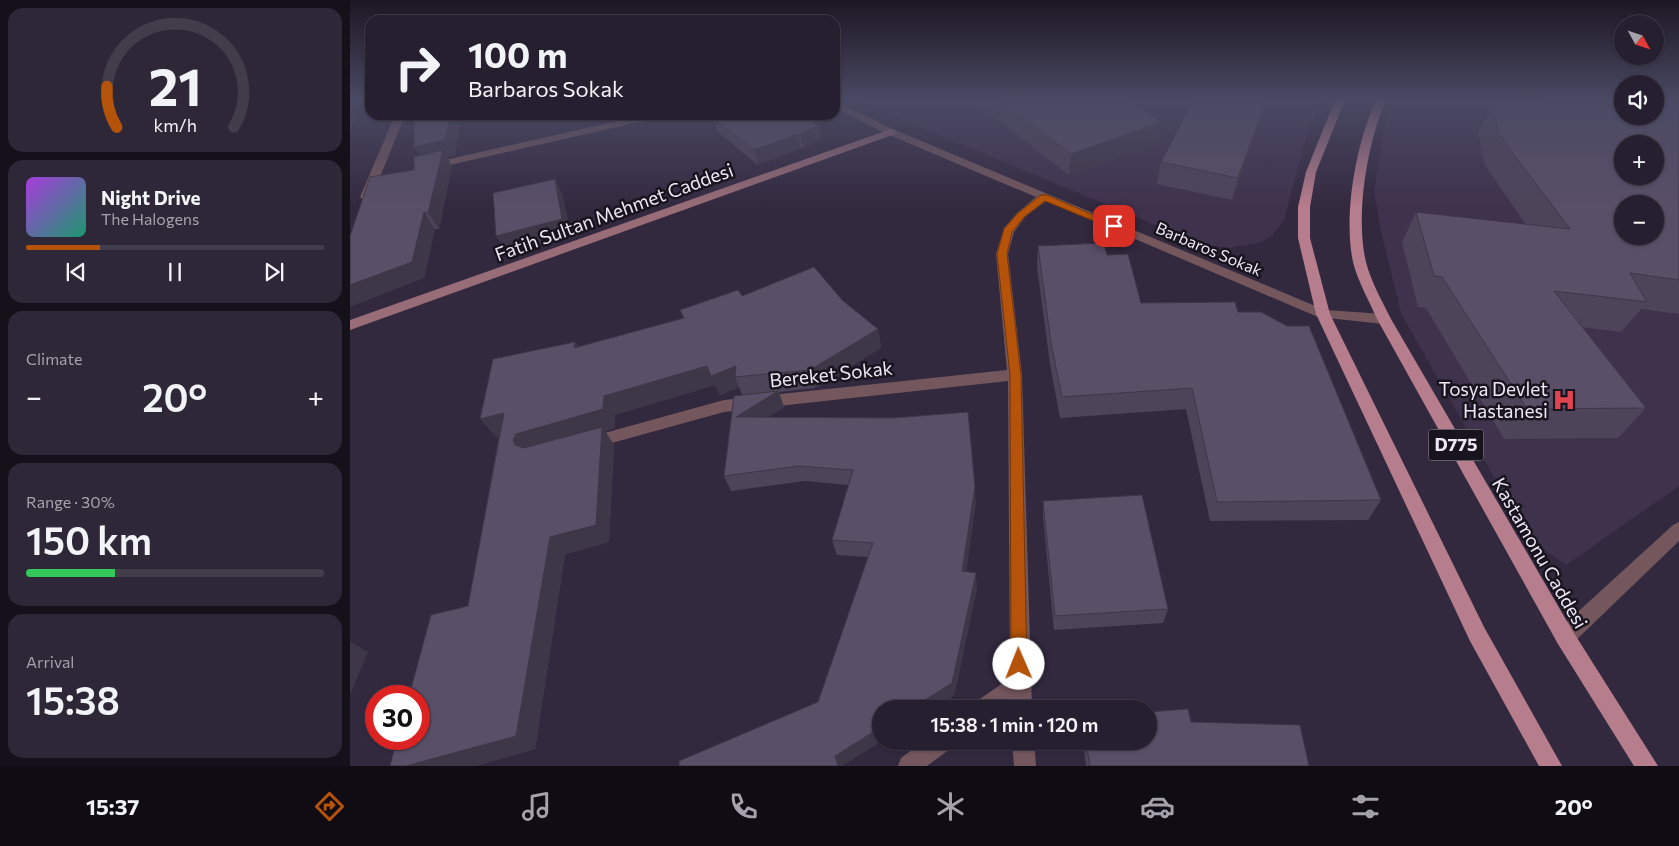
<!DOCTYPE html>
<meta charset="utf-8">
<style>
body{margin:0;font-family:Commissioner,sans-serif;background:#2e2737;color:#f1f3f6;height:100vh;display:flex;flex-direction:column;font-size:19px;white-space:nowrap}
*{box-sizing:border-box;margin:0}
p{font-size:16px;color:#a4a2aa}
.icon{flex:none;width:28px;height:28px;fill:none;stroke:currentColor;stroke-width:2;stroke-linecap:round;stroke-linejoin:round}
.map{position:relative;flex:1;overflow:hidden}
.panel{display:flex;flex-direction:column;gap:8px;padding:8px;background:#15111a;width:350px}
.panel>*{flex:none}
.guide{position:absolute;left:15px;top:15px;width:475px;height:105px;border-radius:15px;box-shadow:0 1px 4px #0004,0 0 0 1px #423d4b;background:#261f2f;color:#f1f3f6;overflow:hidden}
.needle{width:32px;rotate:130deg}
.controls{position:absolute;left:1264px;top:15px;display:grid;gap:10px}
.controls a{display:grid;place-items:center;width:50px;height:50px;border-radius:50%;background:#261f2f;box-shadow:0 1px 4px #0004,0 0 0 1px #423d4b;font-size:25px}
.speed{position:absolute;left:15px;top:685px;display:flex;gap:10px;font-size:25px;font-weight:700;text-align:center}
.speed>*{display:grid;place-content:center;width:65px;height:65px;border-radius:50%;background:#261f2f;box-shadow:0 1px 4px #0004,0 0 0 1px #423d4b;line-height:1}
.speed .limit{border:8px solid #d22;background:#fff;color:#111}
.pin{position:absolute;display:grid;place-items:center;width:42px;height:42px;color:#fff;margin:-21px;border-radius:10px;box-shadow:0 2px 8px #0006}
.me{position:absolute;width:55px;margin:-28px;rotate:359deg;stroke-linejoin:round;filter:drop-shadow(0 0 4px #0008)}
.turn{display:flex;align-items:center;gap:18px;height:105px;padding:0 20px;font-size:22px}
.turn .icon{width:65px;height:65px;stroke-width:2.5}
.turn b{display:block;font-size:35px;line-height:42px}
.big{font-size:38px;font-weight:600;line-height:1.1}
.panel .tile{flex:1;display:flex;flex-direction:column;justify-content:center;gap:8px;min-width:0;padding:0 18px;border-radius:15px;background:#2e2737}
.panel .dial{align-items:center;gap:0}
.dial svg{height:130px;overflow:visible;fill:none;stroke:#423d4b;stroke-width:7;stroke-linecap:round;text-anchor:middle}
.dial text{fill:#f1f3f6;stroke:none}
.song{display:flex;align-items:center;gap:15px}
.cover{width:60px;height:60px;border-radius:8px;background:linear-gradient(135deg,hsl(280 70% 55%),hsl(160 70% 35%))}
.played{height:5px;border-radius:2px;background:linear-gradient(90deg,#b45309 25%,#423d4b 25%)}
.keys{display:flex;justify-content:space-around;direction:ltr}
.heat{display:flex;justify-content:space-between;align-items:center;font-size:28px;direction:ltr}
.charge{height:8px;border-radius:4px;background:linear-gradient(90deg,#34c759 30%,#423d4b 0)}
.trip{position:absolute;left:522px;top:700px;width:285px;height:50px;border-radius:25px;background:#261f2f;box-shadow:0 1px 4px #0004,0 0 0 1px #423d4b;font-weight:600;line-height:50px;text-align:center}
.menu{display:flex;height:80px;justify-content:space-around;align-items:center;background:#0f0c13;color:#a4a2aa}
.menu .icon{width:35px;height:35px}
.menu .active{color:#b45309}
.menu b{font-size:22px;color:#f1f3f6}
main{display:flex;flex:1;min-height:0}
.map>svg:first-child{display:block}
.built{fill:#3f324d;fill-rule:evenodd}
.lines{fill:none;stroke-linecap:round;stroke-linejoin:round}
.street{fill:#73575d;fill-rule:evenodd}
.secondary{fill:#996d77;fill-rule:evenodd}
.primary{fill:#b67d8c;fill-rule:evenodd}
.wall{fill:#4d4459}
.shaded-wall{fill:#3e3748}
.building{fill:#594f67;stroke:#3e3748;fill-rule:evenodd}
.route{fill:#b45309;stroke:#753606}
.labels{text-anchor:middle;stroke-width:5;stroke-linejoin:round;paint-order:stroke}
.far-street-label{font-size:16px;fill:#ede7f5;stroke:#18141e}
.shield{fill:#18141e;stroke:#ada8b4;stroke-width:1}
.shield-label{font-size:18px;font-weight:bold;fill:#ede7f5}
.street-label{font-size:19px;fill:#ede7f5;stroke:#18141e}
.poi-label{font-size:19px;fill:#ede7f5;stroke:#18141e;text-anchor:end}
</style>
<main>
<section class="panel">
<div class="tile dial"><svg viewBox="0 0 100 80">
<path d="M14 69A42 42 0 1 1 86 69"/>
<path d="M14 69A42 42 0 0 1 8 44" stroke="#b45309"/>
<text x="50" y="56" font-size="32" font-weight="700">21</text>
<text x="50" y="72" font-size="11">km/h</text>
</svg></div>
<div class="tile">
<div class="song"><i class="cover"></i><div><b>Night Drive</b><p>The Halogens</p></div></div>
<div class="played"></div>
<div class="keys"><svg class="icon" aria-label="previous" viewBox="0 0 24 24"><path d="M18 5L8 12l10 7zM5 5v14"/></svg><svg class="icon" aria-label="pause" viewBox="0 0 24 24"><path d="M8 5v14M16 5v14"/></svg><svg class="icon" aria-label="next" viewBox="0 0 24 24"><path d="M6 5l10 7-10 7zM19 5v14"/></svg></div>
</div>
<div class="tile"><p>Climate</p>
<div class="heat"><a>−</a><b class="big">20°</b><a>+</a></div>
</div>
<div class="tile"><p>Range · 30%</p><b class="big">150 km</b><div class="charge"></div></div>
<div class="tile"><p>Arrival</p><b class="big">15:38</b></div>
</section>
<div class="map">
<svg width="1329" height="766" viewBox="0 0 1329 766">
<rect width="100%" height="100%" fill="#33293f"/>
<!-- built -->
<path class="built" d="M506 100H973L959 126 934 220 923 234 912 242 879 248 848 243Z
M1045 100H1272V116H1305L1329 129V486L1216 565 1179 539 1051 313 1031 231 1024 190 1035 123ZM1272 144H1305V176H1272ZM1272 204H1305V236H1272Z"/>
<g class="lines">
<!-- street -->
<path class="street" d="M485 101 545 130 975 310 1034 314 1039 316 1041 319 1039 322 1034 324 968 317 696 201 675 217 664 232 658 254 672 375 682 709H660V703L653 709H624L627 701 660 678 658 381 374 412 240 449 234 447 232 443 234 439 240 437 374 400 657 370 646 254 654 228 667 213 686 197 537 134 485 108Z
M45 115H55L22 197 16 200 12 199 10 197Z
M294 115H312L307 118 82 169 77 166 82 163Z
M1329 522V541L1222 644 1215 647 1208 644 1205 637 1208 630 1323 525Z
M574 741H603L600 749 577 766H548L551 758Z
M662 741H684L686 766H664Z"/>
<!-- secondary -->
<path class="secondary" d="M541 129 545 130V134L0 330V320Z"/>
<!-- primary -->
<path class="primary" d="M985 100H995L966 172 960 207V238L980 314 1134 627 1212 766H1189L1120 641 966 314 948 238V207L956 172Z
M1026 100H1036C1017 143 1005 217 1016 262 1021 282 1032 301 1041 319L1222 630 1308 766H1284L1208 644 1027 319C1019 300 1008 282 1003 262 993 216 1006 143 1026 100Z"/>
</g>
<!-- wall -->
<path class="wall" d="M622 100H776L812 122 809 144 719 175Z
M918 100 882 200 807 184 811 162Z
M1182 100H1329V314L1291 309 1271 332 1232 327 1296 408 1268 438 1154 439 1076 308 1068 307 1052 242 1066 212 1176 225 1135 165 1128 133 1142 105 1185 103Z
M363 118 469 126 472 140 455 146 454 149 451 148 408 165 368 132Z
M105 155 97 157 102 166 89 229H85L74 278 64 170V157Z
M688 246 757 255 791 303 888 312 1031 500 1018 520 860 521 836 409 710 418 700 364 687 267Z
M392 296 493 301 528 329 531 348 465 388 429 392 434 407 418 417 626 502 616 572 627 588 604 696 583 709H531V741L492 766H329L468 702 518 557 487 555 482 540 499 485 455 481 381 491 374 476 392 395 389 387 370 395 365 385 265 415V428L255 431 264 445 259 542 215 554 185 749 125 766H56L118 606 149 436 146 437 225 342 228 347 334 319Z
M693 501 818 609 813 623 704 630 693 516Z
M841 722 959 766H736L733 741H799Z"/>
<!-- shaded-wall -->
<path class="shaded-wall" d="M0 100H5L10 108 0 133Z
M916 100H918L882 200 888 178Z
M101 115H113L105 155 97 157 102 166 89 229 78 213 74 162 64 147Z
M219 115H251L222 122Z
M812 122 809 144 719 175 721 154Z
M469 126 472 140 455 146 454 149 450 135 452 132Z
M448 134 451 148 408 165 404 150Z
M205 179 213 195 221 236 157 252 146 236Z
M74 212 85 229 74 278 0 307V285Z
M528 329 531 348 465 388 460 370Z
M225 342 236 361 224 348Z
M357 366 365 385 265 415V428L255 431 264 445 259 542 215 554 185 749 125 766H56L180 452 165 445 163 440 166 434 254 396Z
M386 366 385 377 389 387 370 395 361 376Z
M428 391 434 407 392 433 386 417Z
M154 413 168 432 146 437 130 419Z
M625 487 626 502 614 585 612 571Z
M626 573 627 588 604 696 583 709H561Z
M0 641 18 652 0 695Z
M531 727V741L492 766H488L485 756Z"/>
<!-- building -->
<path class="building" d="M648 100H776L812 122 721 154Z
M843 100H916L888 178 811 162Z
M1230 100H1272V116H1305V100H1329V280L1280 273 1297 302 1204 291 1296 408 1177 409 1092 277 1084 276 1066 212 1220 229 1150 136 1142 105 1231 100ZM1272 144H1305V176H1272ZM1272 204H1305V236H1272Z
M64 115H101L95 140 64 147Z
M373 115H454L469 126 452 132 450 135 448 134 404 150 363 118Z
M93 150 78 213 74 212 62 262 0 285V236L20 177 64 170V157Z
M205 179 212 219 146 236 143 193Z
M754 243 757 255 778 254 791 303 885 302 888 312H911L937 326H959L1031 500 867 502 842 388 712 397 701 343 688 246Z
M464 267 493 301 528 329 460 370 385 377 386 366 361 376 357 366 254 396 253 409 166 434 163 440 165 445 174 448 252 427 246 525 200 537 166 736 56 766H40L47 739H69V696H59L81 615 118 606 154 413 130 419 143 359 225 342 224 348 334 318 330 310 388 290 392 296Z
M428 391 386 417 544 418 618 412 625 487 612 571 626 573 602 683 561 709H531V727L485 756 488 766H329V761L468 702 523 543 482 540 503 470 449 466 374 476 384 396Z
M792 495 818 609 705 616 693 501Z
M838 709 841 722 950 725 959 766H740L736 741H799V712Z"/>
<!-- sky -->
<linearGradient id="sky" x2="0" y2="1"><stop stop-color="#1c1723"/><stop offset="0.48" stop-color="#4a4963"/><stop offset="1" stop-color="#4a4963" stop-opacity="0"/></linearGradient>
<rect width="1329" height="207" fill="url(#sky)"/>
<!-- route -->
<path class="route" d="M691 195H697L769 226 767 228H761L695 201 674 217 662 232 657 254 671 375 677 664 674 670 669 672 664 670 661 664 660 375 647 254 654 229 668 213Z"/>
<!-- icons -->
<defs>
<symbol id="hospital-bare" viewBox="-9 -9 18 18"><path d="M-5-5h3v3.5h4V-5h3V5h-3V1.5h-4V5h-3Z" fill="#e0444e" stroke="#18141e" stroke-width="2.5" paint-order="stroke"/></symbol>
</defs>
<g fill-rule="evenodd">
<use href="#hospital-bare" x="1198" y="384" width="32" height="32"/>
</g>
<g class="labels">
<!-- far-street labels -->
<g class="far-street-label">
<text transform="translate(859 249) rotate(23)" y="6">Barbaros Sokak</text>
</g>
<!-- shield labels -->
<rect class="shield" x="1078.5" y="429.5" width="55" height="31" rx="4"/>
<g class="shield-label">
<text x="1106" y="451">D775</text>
</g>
<!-- street labels -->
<g class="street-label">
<text transform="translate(264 212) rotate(-20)" y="7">Fatih Sultan Mehmet Caddesi</text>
<text transform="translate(481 374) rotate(-6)" y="7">Bereket Sokak</text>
<text transform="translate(1190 553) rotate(60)" y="7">Kastamonu Caddesi</text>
</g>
<!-- poi labels -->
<g class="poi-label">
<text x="1198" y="396">Tosya Devlet<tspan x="1198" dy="22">Hastanesi</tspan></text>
</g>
</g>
</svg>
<div class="controls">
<a><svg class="needle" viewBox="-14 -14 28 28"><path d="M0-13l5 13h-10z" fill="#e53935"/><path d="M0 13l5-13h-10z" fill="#a4a2aa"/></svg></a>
<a><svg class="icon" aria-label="sound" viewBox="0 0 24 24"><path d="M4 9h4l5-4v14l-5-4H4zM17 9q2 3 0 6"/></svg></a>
<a>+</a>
<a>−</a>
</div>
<div class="speed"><div class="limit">30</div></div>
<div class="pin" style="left:764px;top:226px;background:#d93025"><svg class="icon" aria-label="arrive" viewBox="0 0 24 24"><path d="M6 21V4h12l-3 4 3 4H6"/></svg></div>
<svg class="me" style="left:669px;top:664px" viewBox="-20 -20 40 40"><circle r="19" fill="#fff"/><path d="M0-13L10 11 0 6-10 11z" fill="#b45309"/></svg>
<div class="trip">15:38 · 1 min · 120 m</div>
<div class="guide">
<div class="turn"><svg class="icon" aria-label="right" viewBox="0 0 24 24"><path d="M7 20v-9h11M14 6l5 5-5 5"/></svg><div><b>100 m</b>Barbaros Sokak</div></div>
</div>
</div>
</main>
<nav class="menu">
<b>15:37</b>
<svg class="icon active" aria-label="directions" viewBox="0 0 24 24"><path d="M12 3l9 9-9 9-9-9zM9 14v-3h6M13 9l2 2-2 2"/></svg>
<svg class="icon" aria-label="music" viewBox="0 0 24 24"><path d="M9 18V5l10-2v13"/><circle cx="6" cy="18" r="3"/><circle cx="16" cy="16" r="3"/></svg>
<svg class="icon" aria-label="phone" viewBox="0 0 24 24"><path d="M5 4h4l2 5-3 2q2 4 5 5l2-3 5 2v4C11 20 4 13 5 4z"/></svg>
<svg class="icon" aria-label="climate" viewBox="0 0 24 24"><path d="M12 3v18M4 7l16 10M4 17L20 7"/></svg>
<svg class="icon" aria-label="car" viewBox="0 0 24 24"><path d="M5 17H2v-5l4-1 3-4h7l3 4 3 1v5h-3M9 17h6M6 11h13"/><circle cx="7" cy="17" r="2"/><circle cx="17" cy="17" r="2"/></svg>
<svg class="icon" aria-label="filters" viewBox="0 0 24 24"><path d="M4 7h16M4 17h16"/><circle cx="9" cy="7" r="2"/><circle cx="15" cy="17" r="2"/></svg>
<b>20°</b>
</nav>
